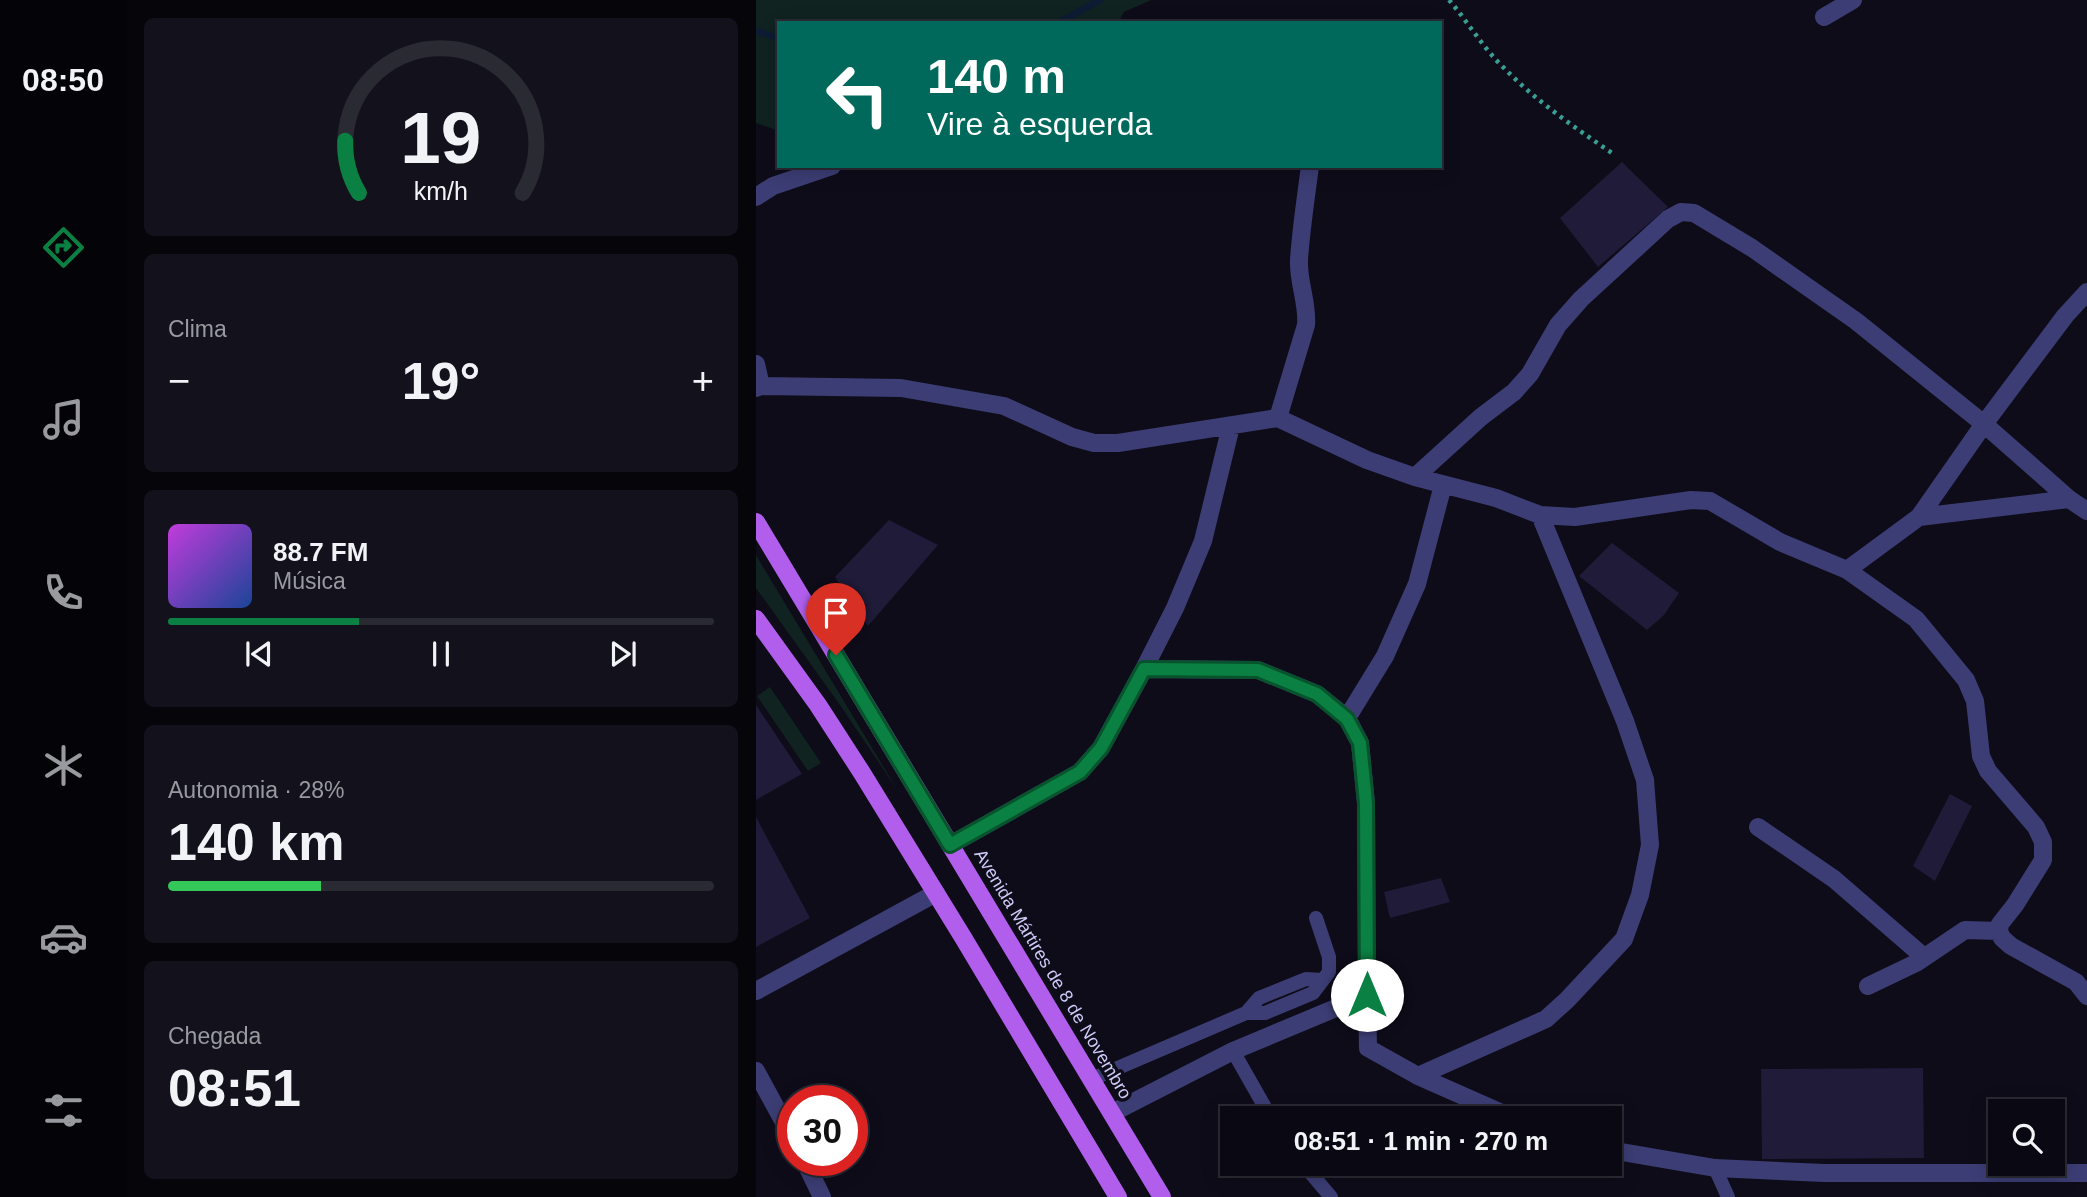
<!DOCTYPE html>
<html lang="pt">
<meta charset="utf-8">
<style>
body{margin:0;font-family:Arial,sans-serif;background:#13121c;color:#f1f3f6;height:100vh;display:flex;flex-direction:column;font-size:26px;white-space:nowrap}
*{box-sizing:border-box;margin:0}
p{font-size:23px;color:#999aa0}
.icon{flex:none;width:38px;height:38px;fill:none;stroke:currentColor;stroke-width:2;stroke-linecap:round;stroke-linejoin:round}
.map{position:relative;flex:1;overflow:hidden}
.drawer{display:flex;flex-direction:column;gap:18px;padding:18px;background:#06050a;width:630px}
.drawer>*{flex:none}
.banner{position:absolute;left:21px;top:21px;width:665px;height:147px;border-radius:0px;box-shadow:0 4px 18px #0003,0 0 0 2px #2a2a33;background:#00695c;color:#fff;overflow:hidden}
.buttons{position:absolute;left:1232px;top:1099px;display:grid;gap:14px}
.buttons a{display:grid;place-items:center;width:77px;height:77px;border-radius:0px;background:#0a0913;box-shadow:0 4px 18px #0003,0 0 0 2px #2a2a33;font-size:35px}
.speed{position:absolute;left:21px;top:1085px;display:flex;gap:14px;font-size:35px;font-weight:700;text-align:center}
.speed>*{display:grid;place-content:center;width:91px;height:91px;border-radius:50%;background:#0a0913;box-shadow:0 4px 18px #0003,0 0 0 2px #2a2a33;line-height:1}
.speed .limit{border:10px solid #d22;background:#fff;color:#111}
.pin{position:absolute;display:grid;place-items:center;width:60px;height:60px;color:#fff;margin:-72px -30px;border-radius:50% 50% 50% 0;rotate:-45deg;box-shadow:0 0 7px #0007}
.pin .icon{rotate:45deg}
.me{position:absolute;width:77px;margin:-38px;rotate:0deg;stroke-linejoin:round;filter:drop-shadow(0 0 5px #0008)}
.turn{display:flex;align-items:center;gap:24px;height:147px;padding:0 35px;font-size:32px}
.turn .icon{width:91px;height:91px;stroke-width:2.5}
.turn b{display:block;font-size:49px;line-height:60px}
.big{font-size:52px;font-weight:700;line-height:1.1}
.drawer .widget{flex:1;display:flex;flex-direction:column;justify-content:center;gap:10px;min-width:0;padding:0 24px;border-radius:10px;background:#13121c}
.drawer .dial{align-items:center;gap:0}
.dial svg{height:182px;overflow:visible;fill:none;stroke:#2a2a33;stroke-width:7;stroke-linecap:round;text-anchor:middle}
.dial text{fill:#f1f3f6;stroke:none}
.song{display:flex;align-items:center;gap:21px}
.cover{width:84px;height:84px;border-radius:10px;background:linear-gradient(135deg,hsl(290 70% 55%),hsl(220 70% 35%))}
.played{height:7px;border-radius:4px;background:linear-gradient(90deg,#0b8043 35%,#2a2a33 35%)}
.keys{display:flex;justify-content:space-around;direction:ltr}
.heat{display:flex;justify-content:space-between;align-items:center;font-size:38px;direction:ltr}
.charge{height:10px;border-radius:5px;background:linear-gradient(90deg,#34c759 28%,#2a2a33 0)}
.trip{position:absolute;left:464px;top:1106px;width:402px;height:70px;border-radius:0px;background:#0a0913;box-shadow:0 4px 18px #0003,0 0 0 2px #2a2a33;font-weight:700;line-height:70px;text-align:center}
main{display:flex;flex:1;min-height:0}
.tab-bar{display:flex;flex-direction:column;width:126px;justify-content:space-around;align-items:center;background:#040408;color:#999aa0}
.tab-bar .icon{width:49px;height:49px}
.tab-bar .selected{color:#0b8043}
.tab-bar b{font-size:32px;color:#f1f3f6}
.map>svg:first-child{display:block}
.green{fill:#102321}
.lines{fill:none;stroke-linecap:round;stroke-linejoin:round}
.stream{stroke:#0d1c32;stroke-width:7}
.building{fill:#1f1b38}
.path{stroke:#399f94;stroke-width:4.5;stroke-dasharray:3.5 5;stroke-linecap:butt}
.service{stroke:#3c3d74;stroke-width:14}
.minor{stroke:#3c3d74;stroke-width:18}
.tertiary{stroke:#3c3d74;stroke-width:18}
.primary{stroke:#b15eed;stroke-width:18}
.route-casing{stroke:#07532c;stroke-width:18}
.route{stroke:#0b8043;stroke-width:12}
.labels{text-anchor:middle;stroke-width:7;stroke-linejoin:round;paint-order:stroke}
.street-label{font-size:18px;fill:#cecbf9;stroke:#0e0c19}
</style>
<main>
<nav class="tab-bar">
<b>08:50</b>
<svg class="icon selected" aria-label="directions" viewBox="0 0 24 24"><path d="M12 3l9 9-9 9-9-9zM9 14v-3h6M13 9l2 2-2 2"/></svg>
<svg class="icon" aria-label="music" viewBox="0 0 24 24"><path d="M9 18V5l10-2v13"/><circle cx="6" cy="18" r="3"/><circle cx="16" cy="16" r="3"/></svg>
<svg class="icon" aria-label="phone" viewBox="0 0 24 24"><path d="M5 4h4l2 5-3 2q2 4 5 5l2-3 5 2v4C11 20 4 13 5 4z"/></svg>
<svg class="icon" aria-label="climate" viewBox="0 0 24 24"><path d="M12 3v18M4 7l16 10M4 17L20 7"/></svg>
<svg class="icon" aria-label="car" viewBox="0 0 24 24"><path d="M5 17H2v-5l4-1 3-4h7l3 4 3 1v5h-3M9 17h6M6 11h13"/><circle cx="7" cy="17" r="2"/><circle cx="17" cy="17" r="2"/></svg>
<svg class="icon" aria-label="filters" viewBox="0 0 24 24"><path d="M4 7h16M4 17h16"/><circle cx="9" cy="7" r="2"/><circle cx="15" cy="17" r="2"/></svg>
</nav>
<section class="drawer">
<div class="widget dial"><svg viewBox="0 0 100 80">
<path d="M14 69A42 42 0 1 1 86 69"/>
<path d="M14 69A42 42 0 0 1 8 46" stroke="#0b8043"/>
<text x="50" y="56" font-size="32" font-weight="700">19</text>
<text x="50" y="72" font-size="11">km/h</text>
</svg></div>
<div class="widget"><p>Clima</p>
<div class="heat"><a>−</a><b class="big">19°</b><a>+</a></div>
</div>
<div class="widget">
<div class="song"><i class="cover"></i><div><b>88.7 FM</b><p>Música</p></div></div>
<div class="played"></div>
<div class="keys"><svg class="icon" aria-label="previous" viewBox="0 0 24 24"><path d="M18 5L8 12l10 7zM5 5v14"/></svg><svg class="icon" aria-label="pause" viewBox="0 0 24 24"><path d="M8 5v14M16 5v14"/></svg><svg class="icon" aria-label="next" viewBox="0 0 24 24"><path d="M6 5l10 7-10 7zM19 5v14"/></svg></div>
</div>
<div class="widget"><p>Autonomia · 28%</p><b class="big">140 km</b><div class="charge"></div></div>
<div class="widget"><p>Chegada</p><b class="big">08:51</b></div>
</section>
<div class="map">
<svg width="1331" height="1197" viewBox="0 0 1331 1197">
<rect width="100%" height="100%" fill="#0e0c19"/>
<!-- green -->
<path class="green" d="M0 0H395L368 12 362 23H23V131L0 123Z
M0 555 1 557 142 791 84 705 0 588Z
M14 687 65 763 52 771 1 696Z"/>
<g class="lines">
<!-- stream -->
<path class="stream" d="M302 23 344 0
M0 31 23 38"/>
</g>
<!-- building -->
<path class="building" d="M866 162 912 207 842 267 804 218Z
M133 520 182 545 112 626 79 577Z
M856 543 923 593 908 615 891 630 823 576Z
M0 705 46 774 0 800Z
M1194 794 1216 806 1179 881 1157 866Z
M0 817 54 918 0 947Z
M685 878 694 902 634 918 628 892Z
M1167 1068 1168 1158 1006 1159 1005 1069Z"/>
<g class="lines">
<!-- path -->
<path class="path" d="M693 0C712 22 727 48 748 68 780 101 818 127 856 153"/>
<!-- service -->
<path class="service" d="M490 1013 503 998 550 979 566 980
M477 1051 515 1118
M336 1079 490 1013H509L557 993 573 972V957L560 918
M547 1164 575 1197
M959 1168 972 1197"/>
<!-- minor -->
<path class="minor" d="M1068 17 1097 0
M0 197 17 186 76 166
M0 364 5 386
M0 388 5 386 145 388 248 406 316 437 338 443H362L522 418 611 460 659 477 740 498 784 515 819 517 935 500 954 501 1024 542 1091 570 1163 517 1228 424 1309 316 1331 292
M522 418 550 325C552 303 542 283 543 260 545 229 550 197 554 166
M659 477 725 417 758 392 774 374 802 325 825 299 912 219 925 212 938 213 996 248 1100 321 1228 424 1313 499 1331 511
M1163 517 1313 499
M1091 570 1160 619 1210 680 1219 701 1225 756 1232 771 1280 827 1287 842V860L1259 905 1244 924 1243 931 1246 938 1255 946 1320 982 1331 996
M388 669 502 670 561 694 591 718 604 743 610 803 611 995
M591 718 629 656 661 584 687 485
M1002 827 1078 879 1168 957
M194 845 324 772 345 748 388 669 419 608 447 541 475 426
M1112 986 1160 963 1209 930 1243 931
M0 1071 37 1139
M662 1076 790 1019 811 1000 868 939 884 895 894 845 889 780 869 721 784 515
M356 1113 477 1051 611 995 612 1048 662 1076 757 1118
M854 1150 959 1168 1068 1173H1331
M48 1160 66 1197"/>
<!-- tertiary -->
<path class="tertiary" d="M0 991 180 893"/>
<!-- primary -->
<path class="primary" d="M0 522 406 1197
M0 619 62 705 106 773 208 939 362 1197"/>
</g>
<g class="lines">
<defs>
<path id="route" d="M80 655 194 845 324 772 345 748 388 669 502 670 561 694 591 719 604 743 610 803 611 995"/>
</defs>
<!-- route casing -->
<use href="#route" class="route-casing"/>
<!-- route -->
<use href="#route" class="route"/>
</g>
<g class="labels">
<!-- street labels -->
<g class="street-label">
<text transform="translate(297 974) rotate(59)" y="6">Avenida Mártires de 8 de Novembro</text>
</g>
</g>
</svg>
<div class="buttons">
<a><svg class="icon" aria-label="search" viewBox="0 0 24 24"><circle cx="10" cy="10" r="6"/><path d="M15 15l6 6"/></svg></a>
</div>
<div class="speed"><div class="limit">30</div></div>
<div class="pin" style="left:80px;top:655px;background:#d93025"><svg class="icon" aria-label="arrive" viewBox="0 0 24 24"><path d="M6 21V4h12l-3 4 3 4H6"/></svg></div>
<svg class="me" style="left:611px;top:995px" viewBox="-20 -20 40 40"><circle r="19" fill="#fff"/><path d="M0-13L10 11 0 6-10 11z" fill="#0b8043"/></svg>
<div class="trip">08:51 · 1 min · 270 m</div>
<div class="banner">
<div class="turn"><svg class="icon" aria-label="left" viewBox="0 0 24 24"><path d="M17 20v-9H6M10 6l-5 5 5 5"/></svg><div><b>140 m</b>Vire à esquerda</div></div>
</div>
</div>
</main>
